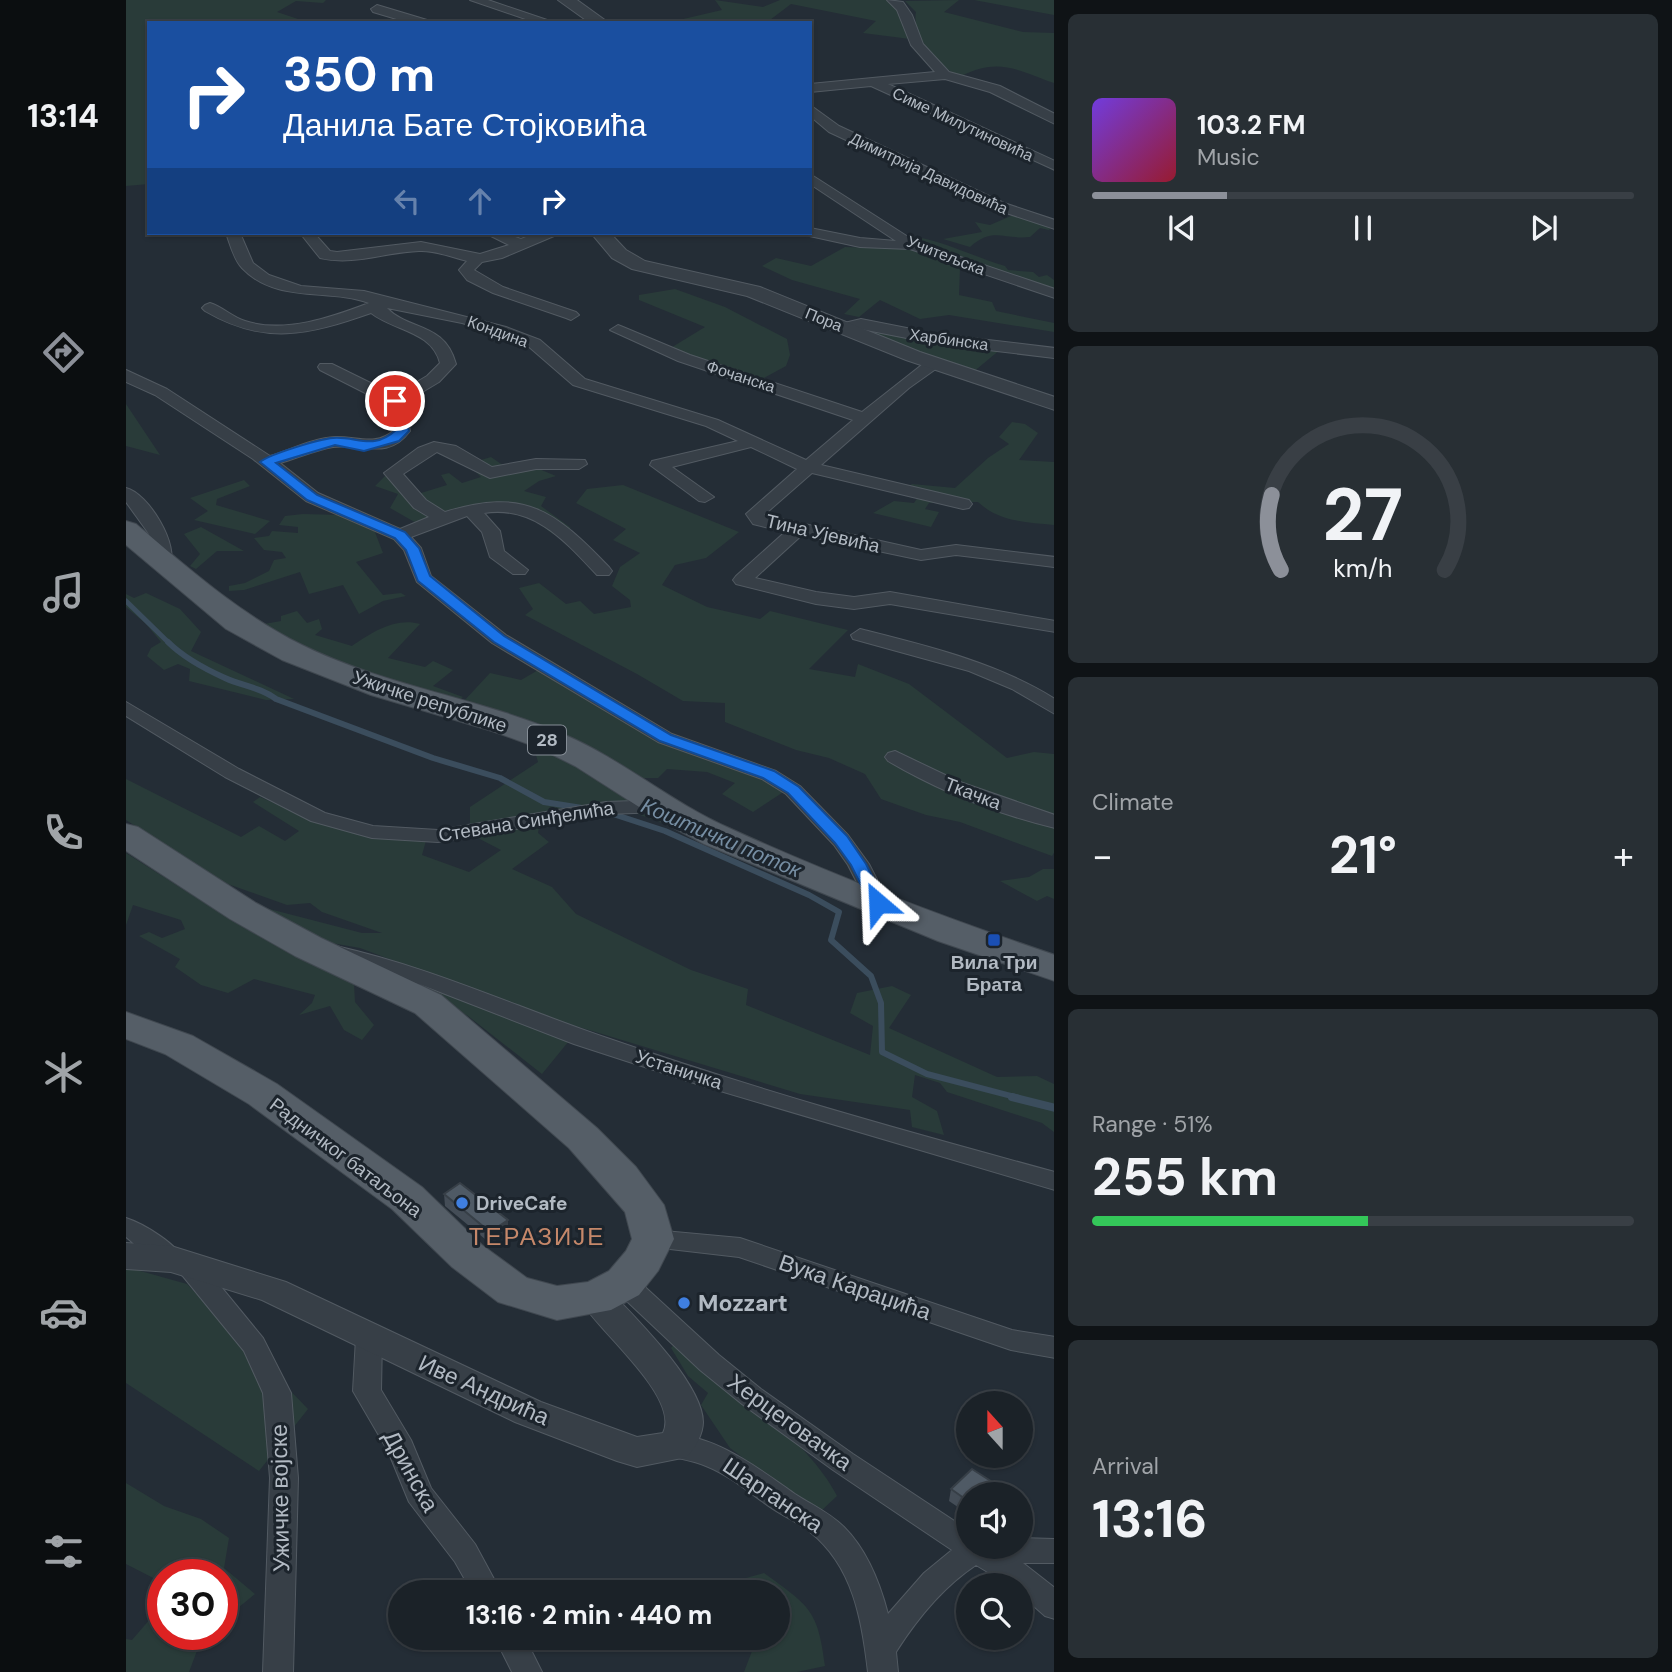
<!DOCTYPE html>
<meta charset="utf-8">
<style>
body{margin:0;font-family:"DM Sans",sans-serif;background:#282f34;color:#f1f3f6;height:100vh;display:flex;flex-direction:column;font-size:26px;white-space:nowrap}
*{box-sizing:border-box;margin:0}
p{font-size:23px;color:#a0a4a8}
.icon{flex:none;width:38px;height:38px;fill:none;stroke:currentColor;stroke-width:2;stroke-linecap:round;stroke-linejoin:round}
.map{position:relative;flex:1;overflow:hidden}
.side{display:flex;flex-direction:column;gap:14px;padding:14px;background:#0f1316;width:618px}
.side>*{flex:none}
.guide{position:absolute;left:21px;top:21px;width:665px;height:214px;border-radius:0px;box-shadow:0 2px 5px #0004,0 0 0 2px #393f45;background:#1a4fa0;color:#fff;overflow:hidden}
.needle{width:46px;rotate:339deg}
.controls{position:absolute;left:830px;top:1391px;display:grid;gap:14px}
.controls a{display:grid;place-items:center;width:77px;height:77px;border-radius:50%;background:#1b2228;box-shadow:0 2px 5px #0004,0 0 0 2px #393f45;font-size:35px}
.speed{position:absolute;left:21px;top:1559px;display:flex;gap:14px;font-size:35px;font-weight:700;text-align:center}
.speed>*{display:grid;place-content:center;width:91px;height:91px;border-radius:50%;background:#1b2228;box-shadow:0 2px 5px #0004,0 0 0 2px #393f45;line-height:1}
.speed .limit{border:10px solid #d22;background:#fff;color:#111}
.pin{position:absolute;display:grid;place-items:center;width:60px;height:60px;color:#fff;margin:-30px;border:4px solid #fff;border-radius:50%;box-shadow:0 2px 7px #0007}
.me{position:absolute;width:77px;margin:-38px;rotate:334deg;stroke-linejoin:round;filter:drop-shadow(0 0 5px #0008)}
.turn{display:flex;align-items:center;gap:24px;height:147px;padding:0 21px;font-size:32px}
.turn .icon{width:91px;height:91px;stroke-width:2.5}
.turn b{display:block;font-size:49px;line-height:60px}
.lanes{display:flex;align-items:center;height:66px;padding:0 21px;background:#0003;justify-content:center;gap:35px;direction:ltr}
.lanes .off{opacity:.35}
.big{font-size:52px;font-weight:700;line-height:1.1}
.side .tile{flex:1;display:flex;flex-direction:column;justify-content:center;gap:10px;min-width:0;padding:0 24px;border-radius:10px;background:#282f34}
.side .dial{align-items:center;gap:0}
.dial svg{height:182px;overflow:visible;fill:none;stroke:#393f45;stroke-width:7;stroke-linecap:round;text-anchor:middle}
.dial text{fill:#f1f3f6;stroke:none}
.song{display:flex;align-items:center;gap:21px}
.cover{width:84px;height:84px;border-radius:10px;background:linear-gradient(135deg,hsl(260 70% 55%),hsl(350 70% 35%))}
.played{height:7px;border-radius:4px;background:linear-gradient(90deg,#8c9099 25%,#393f45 25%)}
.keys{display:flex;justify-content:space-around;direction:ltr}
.heat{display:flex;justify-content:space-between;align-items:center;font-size:38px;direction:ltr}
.charge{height:10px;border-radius:5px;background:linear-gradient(90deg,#34c759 51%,#393f45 0)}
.trip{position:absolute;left:262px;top:1580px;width:402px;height:70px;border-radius:35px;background:#1b2228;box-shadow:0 2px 5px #0004,0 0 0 2px #393f45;font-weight:700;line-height:70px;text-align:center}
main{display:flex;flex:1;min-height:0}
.menu{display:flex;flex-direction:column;width:126px;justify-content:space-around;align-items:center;background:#0b0e10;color:#a0a4a8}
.menu .icon{width:49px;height:49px}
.menu .active{color:#8c9099}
.menu b{font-size:32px;color:#f1f3f6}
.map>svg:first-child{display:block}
.green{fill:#293b39}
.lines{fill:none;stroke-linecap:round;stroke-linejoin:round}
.stream-far2{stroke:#3b4d5d;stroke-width:5}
.stream-far1{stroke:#3b4d5d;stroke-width:6}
.stream{stroke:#3b4d5d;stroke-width:8}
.minor-casing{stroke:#525a62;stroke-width:2}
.tertiary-casing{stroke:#525a62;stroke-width:2}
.primary-casing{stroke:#404850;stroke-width:2}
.minor{fill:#373f47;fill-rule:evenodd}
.tertiary{fill:#373f47;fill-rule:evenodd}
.primary{fill:#555e67;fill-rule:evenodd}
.wall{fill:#444d57}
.shaded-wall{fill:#373f47}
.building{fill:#4f5a65;stroke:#373f47;stroke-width:2}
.route{fill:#1a73e8;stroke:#114b97;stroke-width:2}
.transit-dot{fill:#1a4fb4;stroke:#1c242c;stroke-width:2.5}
.shop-dot{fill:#3f7fe0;stroke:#1c242c;stroke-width:2.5}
.labels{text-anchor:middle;stroke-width:6;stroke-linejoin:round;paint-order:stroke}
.far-street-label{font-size:16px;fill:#b2bac3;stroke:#1c242c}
.shield{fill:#1c242c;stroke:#858d96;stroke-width:2}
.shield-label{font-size:18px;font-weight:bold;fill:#b2bac3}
.street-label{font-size:19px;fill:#b2bac3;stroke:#1c242c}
.poi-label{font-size:19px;font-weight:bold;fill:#b2bac3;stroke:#1c242c}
.water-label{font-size:21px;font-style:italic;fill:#768ea3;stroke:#1c242c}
.near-street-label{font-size:23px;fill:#b2bac3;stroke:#1c242c}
.near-poi-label{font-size:23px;font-weight:bold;fill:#b2bac3;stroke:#1c242c;text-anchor:start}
.near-neighbourhood-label{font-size:24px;letter-spacing:2px;fill:#c6886a;stroke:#1c242c}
</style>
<main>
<nav class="menu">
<b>13:14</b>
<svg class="icon active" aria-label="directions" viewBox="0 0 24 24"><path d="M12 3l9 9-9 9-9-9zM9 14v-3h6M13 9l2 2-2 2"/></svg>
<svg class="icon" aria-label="music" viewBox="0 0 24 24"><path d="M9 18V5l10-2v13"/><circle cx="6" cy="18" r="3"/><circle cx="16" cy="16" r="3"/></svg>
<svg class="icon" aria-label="phone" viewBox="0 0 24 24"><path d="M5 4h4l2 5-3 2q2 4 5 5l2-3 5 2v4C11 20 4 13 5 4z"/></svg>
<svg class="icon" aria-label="climate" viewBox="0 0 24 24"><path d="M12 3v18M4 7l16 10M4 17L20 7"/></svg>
<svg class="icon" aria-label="car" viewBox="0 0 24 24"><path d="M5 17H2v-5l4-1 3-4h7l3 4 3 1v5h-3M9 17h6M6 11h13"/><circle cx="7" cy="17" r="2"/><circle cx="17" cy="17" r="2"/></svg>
<svg class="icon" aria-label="filters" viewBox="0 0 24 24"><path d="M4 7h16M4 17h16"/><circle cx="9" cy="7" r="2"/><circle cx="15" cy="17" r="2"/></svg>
</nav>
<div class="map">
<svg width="929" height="1672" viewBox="0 0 929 1672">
<rect width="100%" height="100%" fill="#242d36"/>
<!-- green -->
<path class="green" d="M0 0H200L197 3 170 1 151 12 175 20 200 23H23V184L0 186Z
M589 0 637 7 654 0H763L773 7 784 39 737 33 750 21 665 4 640 23H540L596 10Z
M833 0 818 12 897 32 928 33V83C891 70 873 57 835 76 814 70 785 36 790 12L779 1Z
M848 0H928V15Z
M885 216H897L926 226 923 230 914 228 904 237C878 240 867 226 844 247L817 239 856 232 849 222 864 225Z
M786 236C820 242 846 256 879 266L882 270 907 272 913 277 921 275 928 280V290L800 248Z
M719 247 784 249 834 268 833 295 866 302 870 311 928 323V332L823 315 794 319 754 300 733 317 718 314 734 299 666 280 636 266 650 258 685 266Z
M549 289 599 307 661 339 664 355 660 366 636 379 543 349 579 327 513 300V295Z
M740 328 875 349 846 373 748 334Z
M0 404 34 455 0 446Z
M886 422 899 424 912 433 893 460 928 462V525C900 522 873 522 852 502L803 503 799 509 813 512 805 527 747 513 768 501 788 503 792 497 781 487 786 484 829 488 862 458 883 444 873 437Z
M365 457 378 466 396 462 430 476 413 481 398 491 420 497 415 506 445 528 427 534 397 512 358 506 292 524 264 508 272 494 249 486 263 472 295 493 321 485 315 475 323 473 336 483 355 477 342 464Z
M118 480 124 486 91 499 90 505 144 521 129 534 68 520 82 511 64 498Z
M497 485 613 532 580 558 549 565 536 585 581 607 634 619 644 611 722 630 683 669 729 677 732 664 783 684 881 758 908 752 928 754 929 851 926 856 834 822 800 815 755 799 739 774 703 758 670 750 599 722V703L557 701 511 674 399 615 407 609 393 588 413 583 440 604 454 601 468 614 505 607 504 600 486 586 494 567 514 553 487 540 500 529 450 503 461 489Z
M177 514 215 515 247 527 257 553 230 562 257 595 275 593 280 596 257 601 233 614 217 585 183 594 174 572 118 590 103 591V586L119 583 143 571 148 560 160 558 156 552 138 550 128 538 143 536 146 531 172 533V527L153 525 159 516Z
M75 527 118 551H91L70 569 64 566 74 554 58 534Z
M20 593 54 609 75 632 65 651 168 699 140 700 63 681 64 669 52 664 38 670 21 656 25 648 35 642 20 624 0 607V594L8 598Z
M171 611 181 623 193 619 196 629 189 635 226 646C246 632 270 617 294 624L262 658 299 667 307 661 327 670 307 686 337 697 329 703 256 683 147 633 138 624 155 621V616Z
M414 669 535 741 637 776 659 791 627 812 596 794 609 783 581 772 541 769 532 778H511L337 702 364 673 395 680Z
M406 741 459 766 552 829 482 803 414 821 412 833 423 842 386 869 426 887 450 914 565 970 622 989 620 1005 744 1055 747 1026 724 1013 731 993 766 986 785 995 763 1028 871 1077 911 1076 928 1084V1132L916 1123 821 1092 814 1083 789 1075 786 1097 811 1111 818 1135 786 1127 784 1110 674 1094 410 1014 234 948 188 940 120 903 236 933H256L196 912 184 903 161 905 99 883 0 820V779L115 837 133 826 159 841 173 831 127 802 134 797C194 823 233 843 301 837L296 855 343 872 375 850 344 834V807L412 762Z
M0 853 120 929 187 960 228 984 229 1002 248 1025 236 1040 218 1030 204 1006 173 1015 186 1003 189 995 128 979 102 993 75 985 49 967 54 959 13 936 23 932 36 938 59 929 55 920 7 905 0 925Z
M917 869H928V899L921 896 911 901 874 881 903 877Z
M266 973 447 1036 416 1074 342 1016Z
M0 1267 61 1284 182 1409 133 1471 0 1383Z
M551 1341C600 1381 683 1441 711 1496L695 1511 664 1493 604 1448 575 1405 582 1393 562 1376 545 1348Z
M0 1483 38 1506 75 1519 103 1538 98 1568 129 1594 96 1621V1575H37V1583L0 1564Z
M638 1573C683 1606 692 1609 699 1666L671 1672H618L631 1638H653V1592H613L609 1581Z
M37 1604V1634L81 1635 75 1640 63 1672H0V1639L6 1640Z"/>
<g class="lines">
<!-- stream-far2 -->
<path class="stream-far2" d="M0 601 44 644"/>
<!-- stream-far1 -->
<path class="stream-far1" d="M42 642C57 657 79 669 99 678 116 686 134 687 150 699L307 758 374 778 418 802 456 808
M481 812 539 831 683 895 713 912 705 940 745 976 755 1003 756 1052 801 1074 893 1098"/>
<!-- stream -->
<path class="stream" d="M886 1097 929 1108"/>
<defs>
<path id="minor" d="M344 0H362L430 23H411Z
M761 0 777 2 786 15 797 44 823 72 874 86 929 114V124L864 92 819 79 762 84 929 161V170L745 86 684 92V84L809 72 785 45 771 10Z
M251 5 301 20 303 23H284L247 12 245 9Z
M684 105 713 126 878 203 929 220V229L868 209 703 132 684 116Z
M684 174 790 242 929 289V298L784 249 734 247 679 235 677 233H684V228L734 238 770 241 684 184Z
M100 233H114L127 263 143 275 175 286 238 291 380 327 414 340 459 379 592 420 680 460 727 420 552 361 484 330 492 325 497 327 564 355 736 412 802 360H814L816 363 814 366 783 388 695 465 843 500 846 504 843 508 837 509 686 473 638 515 795 550 830 545 929 557V567L830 555 795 560 676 535 629 578 690 592 728 597 764 592 929 621V632L764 604 728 609 690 604 610 584 607 580 610 576 659 532 627 524 620 514 671 469 625 447 546 467 588 497 579 502 573 501 524 465 526 461 612 441 580 426 447 385 402 346 370 333 336 323 261 308C283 331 319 322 330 364L313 382 278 403 284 431C262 461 236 443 207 447 190 450 171 458 154 463L192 493 274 529 303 517 288 508 258 473 292 448 308 442 330 446 366 467 410 459 459 460 461 464 453 469H410L364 478 311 452 277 474 300 500 319 512C399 487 429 511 483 567L486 571 483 575H471C439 541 408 505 358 513L374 531 378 551 402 570 399 574H387L364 557 356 532 341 516 285 537 295 548 305 576 380 635 546 734 650 771 674 786 722 835 743 864 763 903 760 908H744L722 865 708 845 660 794 636 779 532 742 366 643 291 582 278 550 268 539 180 501 127 459 29 395 0 382V370L41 389 144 456C164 450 188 438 209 437 230 436 250 447 268 430L261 404 194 370 192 367 194 364H206L269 395 301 376 314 363C306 331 268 331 245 313 182 335 139 346 79 311L76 308 79 305 84 303C97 307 106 317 119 321 159 334 206 317 243 303 202 288 150 304 116 268 108 260 104 244 100 233Z
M174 233H188L204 251 211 252 295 242 354 254 383 245 359 233H378L395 239 410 233H430L428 236 376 258 356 262 348 270 377 287 450 312 453 315 445 320 440 318 367 293 341 280 333 270 341 261C325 257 309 250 293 251 259 252 228 266 194 258Z
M735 319 811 334 929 348V358L811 344 735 329 719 332 711 327 714 324Z
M0 488C22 493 55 546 43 568L37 569 28 564 23 534 0 502Z
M734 629C801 646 870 662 929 699V714L886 689 843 671 727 639 725 635Z
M0 702 113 769 199 813 247 826 312 830 480 802 537 800 544 802 547 806 544 810 537 812 480 814 312 842 246 838 185 821 99 777 0 716Z
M769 751 834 782 929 815V828C871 814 813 791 762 761L759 757 762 753Z
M210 946C304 967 390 1007 481 1038 628 1089 778 1131 929 1172V1190L574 1085 448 1044 296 985 202 958 199 953 202 948Z
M0 1218C16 1223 54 1245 57 1261L65 1258 74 1261 137 1338 165 1393 172 1478 167 1672H137L144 1478 137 1393 118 1351 56 1275 53 1266C34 1272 15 1249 0 1237Z
M527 1230 614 1238 886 1330 929 1337V1358L885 1350 613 1257 518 1246 514 1239 518 1232Z
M498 1273 507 1276 593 1355 635 1389 727 1454 842 1530V1547H894V1538L929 1539V1563H897L929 1588V1619L919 1616 894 1594V1586H885L850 1565C817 1587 791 1619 770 1652L772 1672H742C736 1620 727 1566 684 1532 673 1523 659 1517 647 1509 625 1494 605 1476 580 1466 566 1460 552 1459 538 1454L534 1446 538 1438C577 1425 639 1473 669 1494 686 1505 704 1513 718 1527 741 1550 754 1583 762 1614L798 1573 826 1550 707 1470 616 1404 574 1370 489 1290 485 1283 489 1276Z
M243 1328 252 1331 256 1338 255 1390 285 1440 305 1488 349 1544 375 1592H346L329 1562 283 1502 262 1451 227 1391 230 1338 234 1331Z
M369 1638H399L416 1672H386Z"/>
<path id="tertiary" d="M432 0H451L483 23H464Z
M465 233H484L500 250 519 261 634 287 794 352 929 397V410L780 360 621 296 506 269 486 258Z
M0 1243 45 1246 160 1282 415 1402 511 1437 537 1433C555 1396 469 1329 453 1298L458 1289 470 1285 482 1289C508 1316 577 1384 577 1422 577 1434 569 1448 561 1457L511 1467 491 1461 389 1422 136 1300 45 1272 0 1269Z"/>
<path id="primary" d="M0 521 10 524C63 569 114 614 176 645 259 686 353 698 437 734 496 759 544 802 603 828 708 876 819 918 929 955V981L812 941 578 844 535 821 449 766 413 748 366 731 245 695 156 660 100 629 0 545Z
M0 824 12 827 130 903 195 938 315 995 471 1128 510 1167 538 1205 548 1239 532 1271 513 1295 485 1310 431 1320 372 1302 326 1267 266 1209 123 1104 39 1054 0 1039V1012L67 1036 151 1084 296 1187 356 1245 401 1278 431 1286 462 1282 483 1271 500 1251 506 1239 499 1212 443 1148 289 1013 169 956 104 919 0 851Z"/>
</defs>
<!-- minor casing -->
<use href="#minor" class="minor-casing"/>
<!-- tertiary casing -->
<use href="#tertiary" class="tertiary-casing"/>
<!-- primary casing -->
<use href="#primary" class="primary-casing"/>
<!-- minor -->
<use href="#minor" class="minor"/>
<!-- tertiary -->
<use href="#tertiary" class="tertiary"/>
<!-- primary -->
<use href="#primary" class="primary"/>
</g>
<!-- wall -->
<path class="wall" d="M318 1194 382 1231 365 1244 319 1206Z
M825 1489 842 1494V1514L823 1501Z"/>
<!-- shaded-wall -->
<path class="shaded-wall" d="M382 1220V1231L365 1244 364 1232Z"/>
<!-- building -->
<path class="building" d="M334 1183 382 1220 364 1232 318 1194Z
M846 1469 885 1494H842V1501L825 1489Z"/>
<!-- route -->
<path class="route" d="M269 397 275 401 283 431 273 441 238 451 209 445 150 463 191 495 279 532 293 548 304 576 378 636 545 735 648 771 673 787 721 836 740 864 760 903 758 907H746L725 865 709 843 662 793 637 778 534 741 368 642 292 581 280 550 269 538 181 500 134 462C144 454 194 439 207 438 231 436 247 451 270 430L263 401Z"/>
<!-- markers -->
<rect class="transit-dot" x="861" y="933" width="14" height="14" rx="3.5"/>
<g class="shop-dot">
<circle cx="336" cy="1203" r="7"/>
<circle cx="558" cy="1303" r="7"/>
</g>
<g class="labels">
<!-- far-street labels -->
<g class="far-street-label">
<text transform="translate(837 124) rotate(25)" y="6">Симе Милутиновића</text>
<text transform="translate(803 173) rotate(25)" y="6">Димитрија Давидовића</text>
<text transform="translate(820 255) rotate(21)" y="6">Учитељска</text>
<text transform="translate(698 319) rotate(22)" y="6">Пора</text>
<text transform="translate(372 331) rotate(20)" y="6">Кондина</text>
<text transform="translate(823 339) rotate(8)" y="6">Харбинска</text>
<text transform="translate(615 376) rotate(18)" y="6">Фочанска</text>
</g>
<!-- shield labels -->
<rect class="shield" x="402" y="725.5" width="38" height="29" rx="5"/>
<g class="shield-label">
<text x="421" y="746">28</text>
</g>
<!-- street labels -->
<g class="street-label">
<text transform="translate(697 533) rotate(13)" y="7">Тина Ујевића</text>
<text transform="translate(304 701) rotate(18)" y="7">Ужичке републике</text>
<text transform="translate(847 793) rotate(21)" y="7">Ткачка</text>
<text transform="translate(400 821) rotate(-9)" y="7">Стевана Синђелића</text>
<text transform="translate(553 1069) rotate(18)" y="7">Устаничка</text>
<text transform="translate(220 1157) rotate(37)" y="7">Радничког батаљона</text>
</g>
<!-- poi labels -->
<g class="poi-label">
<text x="868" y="969">Вила Три<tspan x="868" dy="22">Брата</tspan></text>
<text x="350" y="1210" text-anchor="start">DriveCafe</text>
</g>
<!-- water labels -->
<g class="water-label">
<text transform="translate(595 838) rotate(23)" y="7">Коштички поток</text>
</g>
<!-- near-street labels -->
<g class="near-street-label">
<text transform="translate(729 1287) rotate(19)" y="8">Вука Караџића</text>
<text transform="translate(358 1390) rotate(24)" y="8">Иве Андрића</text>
<text transform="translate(664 1422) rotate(36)" y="8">Херцеговачка</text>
<text transform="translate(285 1471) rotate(61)" y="8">Дринска</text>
<text transform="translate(647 1495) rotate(34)" y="8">Шарганска</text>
<text transform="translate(154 1498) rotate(-91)" y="8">Ужичке војске</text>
</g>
<!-- near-poi labels -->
<g class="near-poi-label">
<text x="572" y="1311">Mozzart</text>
</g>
<!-- near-neighbourhood labels -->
<g class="near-neighbourhood-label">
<text x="411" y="1245">ТЕРАЗИЈЕ</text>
</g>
</g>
</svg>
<div class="controls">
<a><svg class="needle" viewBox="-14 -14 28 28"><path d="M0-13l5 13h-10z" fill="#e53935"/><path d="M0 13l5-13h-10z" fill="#a0a4a8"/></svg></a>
<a><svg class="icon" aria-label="sound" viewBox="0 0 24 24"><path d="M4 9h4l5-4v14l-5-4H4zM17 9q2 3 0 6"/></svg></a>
<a><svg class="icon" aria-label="search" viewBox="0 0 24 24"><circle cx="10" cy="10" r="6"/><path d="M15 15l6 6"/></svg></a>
</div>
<div class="speed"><div class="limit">30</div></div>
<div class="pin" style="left:269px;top:401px;background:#d93025"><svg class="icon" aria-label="arrive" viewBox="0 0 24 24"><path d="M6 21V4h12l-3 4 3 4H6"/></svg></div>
<svg class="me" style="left:752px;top:903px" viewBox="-20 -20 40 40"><path d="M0-17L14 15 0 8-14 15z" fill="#1a73e8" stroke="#fff" stroke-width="4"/></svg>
<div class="trip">13:16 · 2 min · 440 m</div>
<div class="guide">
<div class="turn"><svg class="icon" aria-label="right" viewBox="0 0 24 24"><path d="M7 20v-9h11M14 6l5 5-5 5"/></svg><div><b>350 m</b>Данила Бате Стојковића</div></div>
<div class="lanes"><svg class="icon off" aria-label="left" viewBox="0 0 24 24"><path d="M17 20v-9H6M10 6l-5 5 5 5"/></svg><svg class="icon off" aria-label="ahead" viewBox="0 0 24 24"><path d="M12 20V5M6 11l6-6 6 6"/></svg><svg class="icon" aria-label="right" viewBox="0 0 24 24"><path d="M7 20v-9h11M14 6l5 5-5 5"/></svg></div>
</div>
</div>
<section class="side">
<div class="tile">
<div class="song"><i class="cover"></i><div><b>103.2 FM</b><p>Music</p></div></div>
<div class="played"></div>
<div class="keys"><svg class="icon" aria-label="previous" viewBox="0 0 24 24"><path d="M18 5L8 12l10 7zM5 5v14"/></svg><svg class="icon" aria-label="pause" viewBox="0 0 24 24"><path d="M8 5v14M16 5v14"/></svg><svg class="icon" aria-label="next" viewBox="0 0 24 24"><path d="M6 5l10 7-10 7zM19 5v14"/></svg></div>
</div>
<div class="tile dial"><svg viewBox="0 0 100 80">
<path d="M14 69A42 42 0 1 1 86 69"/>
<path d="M14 69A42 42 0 0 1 10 36" stroke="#8c9099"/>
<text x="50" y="56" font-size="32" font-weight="700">27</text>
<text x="50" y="72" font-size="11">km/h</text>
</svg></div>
<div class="tile"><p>Climate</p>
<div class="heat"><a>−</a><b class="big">21°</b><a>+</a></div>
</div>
<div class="tile"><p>Range · 51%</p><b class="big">255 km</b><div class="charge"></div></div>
<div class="tile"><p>Arrival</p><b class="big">13:16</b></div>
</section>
</main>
